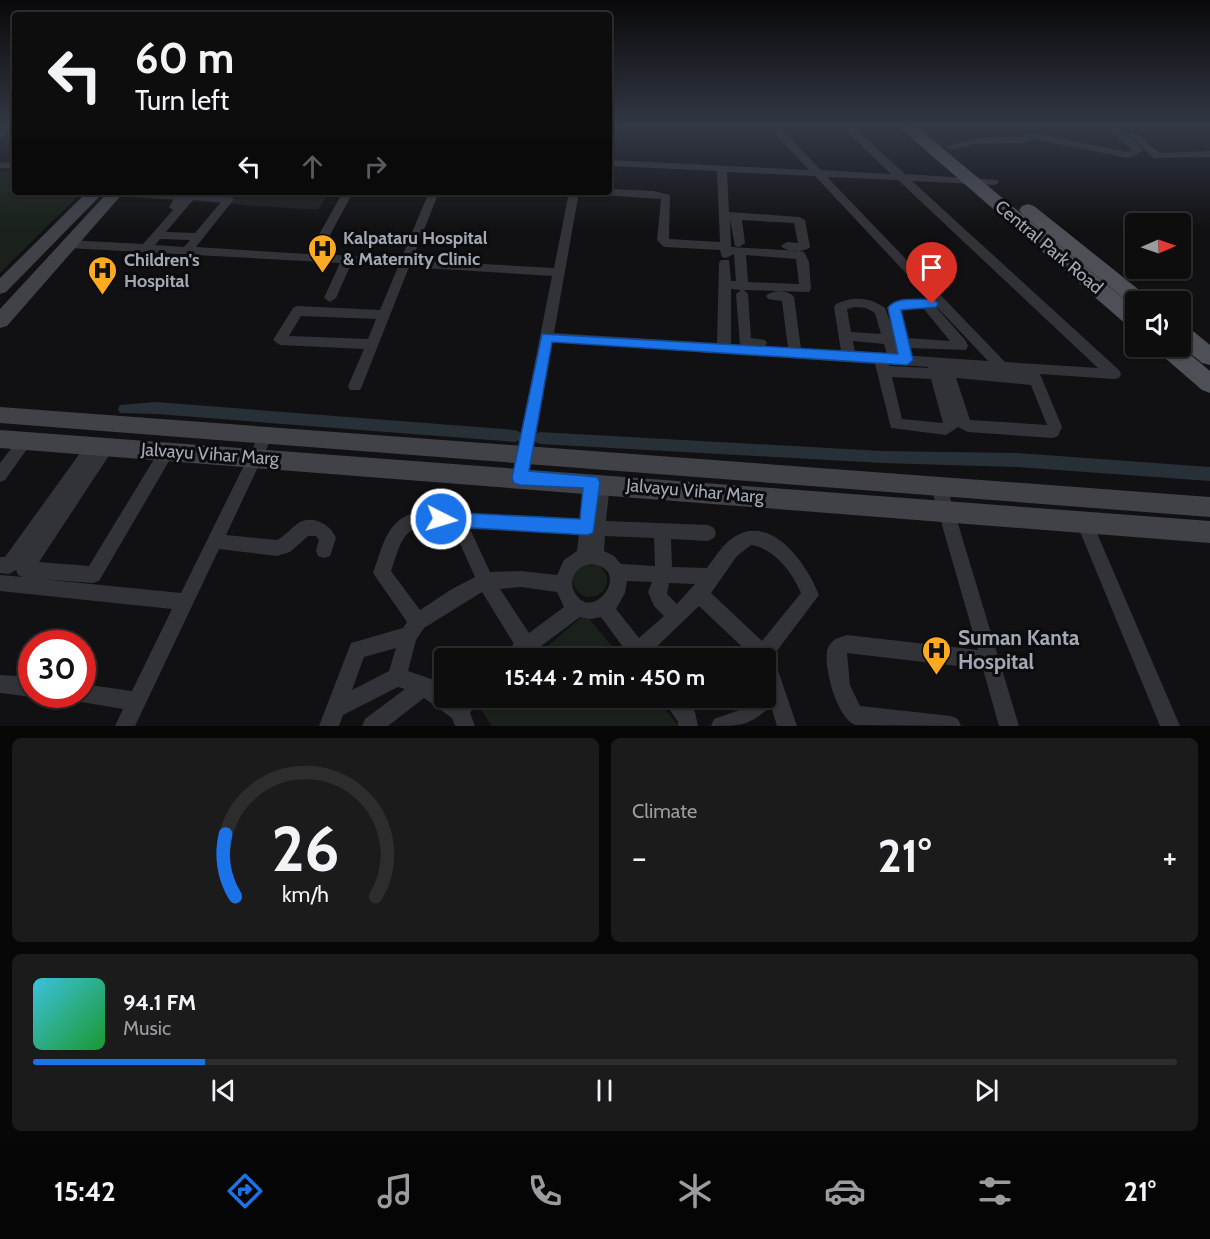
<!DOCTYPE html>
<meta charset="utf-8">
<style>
body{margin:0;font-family:Cabin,sans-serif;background:#1b1b1c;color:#f1f3f6;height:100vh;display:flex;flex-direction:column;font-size:22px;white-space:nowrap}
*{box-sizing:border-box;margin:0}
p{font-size:20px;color:#9a9c9e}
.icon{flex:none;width:33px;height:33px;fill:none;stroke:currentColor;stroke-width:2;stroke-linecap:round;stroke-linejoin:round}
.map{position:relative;height:726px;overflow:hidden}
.details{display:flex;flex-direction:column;gap:12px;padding:12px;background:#070708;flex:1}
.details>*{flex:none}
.hud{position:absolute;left:12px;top:12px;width:600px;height:183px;border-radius:6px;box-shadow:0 2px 4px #0004,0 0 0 2px #2d2d2e;background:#0d0d0e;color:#f1f3f6;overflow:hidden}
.needle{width:39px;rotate:88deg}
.controls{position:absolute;left:1125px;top:213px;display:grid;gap:12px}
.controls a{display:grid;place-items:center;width:66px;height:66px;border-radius:6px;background:#0d0d0e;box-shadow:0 2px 4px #0004,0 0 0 2px #2d2d2e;font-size:30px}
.speed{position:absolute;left:18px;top:630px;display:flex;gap:12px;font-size:30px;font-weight:700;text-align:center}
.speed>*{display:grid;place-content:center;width:78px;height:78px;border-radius:50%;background:#0d0d0e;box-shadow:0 2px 4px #0004,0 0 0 2px #2d2d2e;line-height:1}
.speed .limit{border:9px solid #d22;background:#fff;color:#111}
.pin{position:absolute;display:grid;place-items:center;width:51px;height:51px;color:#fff;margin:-62px -26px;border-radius:50% 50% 50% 0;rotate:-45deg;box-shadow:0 0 6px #0007}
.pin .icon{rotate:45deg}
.me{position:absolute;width:66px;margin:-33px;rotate:95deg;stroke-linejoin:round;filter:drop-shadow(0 0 4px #0008)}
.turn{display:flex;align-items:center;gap:21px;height:126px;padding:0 24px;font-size:27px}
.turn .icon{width:78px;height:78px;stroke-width:2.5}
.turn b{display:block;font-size:42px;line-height:51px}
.lanes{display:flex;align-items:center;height:57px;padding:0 24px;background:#0003;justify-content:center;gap:30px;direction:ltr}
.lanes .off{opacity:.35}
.big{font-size:45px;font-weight:800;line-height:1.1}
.details .card{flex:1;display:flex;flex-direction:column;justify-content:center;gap:9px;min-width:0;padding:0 21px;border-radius:9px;background:#1b1b1c}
.details .dial{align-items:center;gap:0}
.dial svg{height:156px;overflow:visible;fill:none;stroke:#2d2d2e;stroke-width:7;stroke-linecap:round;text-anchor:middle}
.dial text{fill:#f1f3f6;stroke:none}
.song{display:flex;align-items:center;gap:18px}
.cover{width:72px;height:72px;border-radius:9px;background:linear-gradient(135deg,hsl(190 70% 55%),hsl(130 70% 35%))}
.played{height:6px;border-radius:3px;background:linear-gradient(90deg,#1a73e8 15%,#2d2d2e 15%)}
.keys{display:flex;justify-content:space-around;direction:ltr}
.heat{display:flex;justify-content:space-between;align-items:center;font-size:33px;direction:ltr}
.details .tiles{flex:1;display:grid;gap:12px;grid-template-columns:1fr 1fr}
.card:last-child{grid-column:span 2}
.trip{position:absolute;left:434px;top:648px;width:342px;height:60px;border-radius:6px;background:#0d0d0e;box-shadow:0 2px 4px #0004,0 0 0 2px #2d2d2e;font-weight:800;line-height:60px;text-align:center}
.menu{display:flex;height:96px;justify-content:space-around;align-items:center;background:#050506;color:#9a9c9e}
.menu .icon{width:42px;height:42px}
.menu .active{color:#1a73e8}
.menu b{font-size:27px;color:#f1f3f6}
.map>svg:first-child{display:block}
.built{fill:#1d1d20}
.green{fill:#19211a}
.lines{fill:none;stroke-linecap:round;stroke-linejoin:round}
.stream{stroke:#273037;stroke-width:4}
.canal{fill:#273037;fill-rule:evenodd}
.street{fill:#323338;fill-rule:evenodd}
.secondary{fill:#404248;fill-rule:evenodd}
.primary{fill:#4e5057;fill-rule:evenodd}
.route{fill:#1a73e8;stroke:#114b97;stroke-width:1.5}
.labels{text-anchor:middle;stroke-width:6;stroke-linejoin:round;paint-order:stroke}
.poi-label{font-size:18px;font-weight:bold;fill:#a2a8b4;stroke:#0c0c0e;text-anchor:start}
.street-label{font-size:18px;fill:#a2a8b4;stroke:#0c0c0e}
.near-poi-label{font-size:21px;font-weight:bold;fill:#a2a8b4;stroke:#0c0c0e;text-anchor:start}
</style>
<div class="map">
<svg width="1210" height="726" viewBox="0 0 1210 726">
<rect width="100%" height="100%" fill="#111113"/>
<!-- built -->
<path class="built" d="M130 192H329L318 210 125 197Z"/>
<!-- green -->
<path class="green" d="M0 171 15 172V192H82L0 273Z
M573 580a17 17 0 1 1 34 0a17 17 0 1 1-34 0Z
M585 614 622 658H534Z
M489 698H655L679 726H492L479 707Z"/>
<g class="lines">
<!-- stream -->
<path class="stream" d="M515 436 525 437"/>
<!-- canal -->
<path class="canal" d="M156 402 515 430 520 432 522 436 520 440 515 442 156 414 120 413 118 409 120 405Z
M540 432 882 451 1017 453 1210 467V481L1017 467 882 463 540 444 535 442 533 438 535 434Z"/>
<!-- street -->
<path class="street" d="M769 127H779L821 170 891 174 842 127H853L905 174 998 180V184L994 185 912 181 1119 370 1121 374 1119 378 1114 379 1040 374 1062 427 1058 436 1053 438 968 432 958 427 946 435 891 428 875 364 552 342 528 478 525 483 520 485 515 483 512 478 552 276 409 267 362 386 360 390H350L348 386 364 349 280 345 273 340 293 308 297 306 380 310 398 267 351 264 336 298 330 302 324 298 340 263 68 248 62 244 68 240 143 244 173 210 169 207 174 199 115 196 110 193 164 192 229 196 234 199 196 247 308 254 343 192H353L320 254 401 259 429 192H439L412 260 554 268 569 192H579L554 333 717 343 719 263 721 260H729L731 281H736L734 254 726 258 722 257 720 250 664 247 657 240 661 199 603 195 598 192H609V189L654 191 670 195 669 239 720 242 717 171 609 166V160L809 170ZM727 172 815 176 930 299 894 302 888 308 891 324 885 308C870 297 852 296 836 304L834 307 841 351 801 349 794 297C789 290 772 289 766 296L768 299 782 301 788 348 765 346 767 343 765 340 751 338 748 294 744 290 809 292 811 289 809 262 804 252 800 251 731 247 730 219 735 246 739 247 745 243 742 220 794 223 798 243 787 242 781 246C787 252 804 253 810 247L805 220 799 217 729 212ZM827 177 898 180 1098 368 1005 362ZM193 200 221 202 195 233 166 232ZM160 239 190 240 184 247 155 245ZM746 255 796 259 799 284 748 282ZM731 289 741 290 736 294 740 345 731 344ZM855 307 866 308 875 313 881 334 851 332 847 309ZM936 307H937L988 361 900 355V353H908L909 348 966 350 968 346 966 341ZM923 308 950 341 907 338 901 310ZM301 316 376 319 368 339 289 336ZM853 341 884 344 887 354 855 352ZM889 364 928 367V368L889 366ZM892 377 931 379 943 423 902 419ZM956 378 1031 385 1047 425 970 420Z
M1106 127C1123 127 1133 138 1143 151L1128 158 1033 139 1024 143 975 144 951 150 946 147 975 138 1021 137 1024 134 1033 133 1127 152 1132 150Z
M3 129 11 131 0 139V131Z
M1133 131 1160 153 1210 151V157L1154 158 1130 136 1128 134Z
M0 162 15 163V169L0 168Z
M266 429 271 431 273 435 226 535 277 540C285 536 292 527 300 522 314 515 331 525 336 538L330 556 324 558 318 556 316 550 319 540 316 536H308L290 552 277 556 219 549 135 726H115L123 709 75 701 73 694H82V684L132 691 172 609 0 591V575L23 577 18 575 16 570 9 574 0 573V557H5L88 442 93 440 98 442 100 445 107 441 112 443 114 447 112 451 39 562 89 566 162 446 167 445 172 446 174 451 172 456 99 581 93 583 41 579 181 593 261 431Z
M25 435 30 437 32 441 30 445 5 480 0 482V463L20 437Z
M592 475 607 478 610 483 606 521 708 525 714 528 716 533 714 538 708 541 671 539 672 567 707 568C715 557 723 544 734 537 773 513 807 565 819 595L773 656 797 726H777L771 706C749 726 743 726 711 726L714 719 745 708 753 698H765V658H754L699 606 650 653 652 658H631L601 617 591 619 580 617 525 658H502L504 651 514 644 482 592 424 628 416 640 408 671 431 679 444 689V698H479L470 713 475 726H455L452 718 424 698 388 726H362L365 719 405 689 398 687 343 715 339 726H319L351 643 403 628 407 622 373 573C384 543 387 516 423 511L580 519 584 482 587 477ZM423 526 453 528 475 577 452 589 420 610 391 571C398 552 401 529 423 526ZM470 529 579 534 577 551 564 560 557 575 521 571 490 572ZM605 536 654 538 655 566 621 564 614 556 604 551ZM751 545C774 548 793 573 801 593L762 641 711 593 737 556ZM591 564C635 568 591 627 574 591 568 578 578 565 591 564ZM627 581 652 582 648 592 654 606 664 616 639 638 616 609 625 593ZM669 583 695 584 677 604 667 594ZM521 587 557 592 564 607 529 633 500 589ZM396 648 389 671 352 690 364 657Z
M939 480 945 482 947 487 1019 726H999L983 669 847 653 850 685 860 706 951 716 958 719 961 726 855 725C837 717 824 670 827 651 828 646 832 642 835 639L847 635 978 650 931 487 933 482Z
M1084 515 1090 517 1180 726H1160L1076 522 1078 517Z
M0 675 32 677V694H37L32 697 0 693Z
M662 698H684L695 712 698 726H678V722Z"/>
<!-- secondary -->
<path class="secondary" d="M87 192H104L6 292 0 294V278Z
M108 192H124L7 326 0 328V309Z
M0 407 1210 497V517L0 423Z
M0 430 1210 521V543L0 448Z"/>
<!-- primary -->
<path class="primary" d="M899 127H917L1136 309V329L1128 326Z
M1028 204 1034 206 1148 297 1151 302H1136V308L1134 307 1022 214 1019 210 1022 206Z
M1180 325 1188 327 1210 345V365L1202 363 1180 345Z
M1155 346H1180L1210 371V393L1202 390 1158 352Z"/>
</g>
<!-- sky -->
<linearGradient id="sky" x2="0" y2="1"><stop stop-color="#09090a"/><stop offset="0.55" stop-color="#323844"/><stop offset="1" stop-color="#323844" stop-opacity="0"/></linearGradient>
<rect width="1210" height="229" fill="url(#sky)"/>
<!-- route -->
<path class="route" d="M932 299 936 301 938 304 936 307 901 310 913 360 907 365 552 342 529 471 597 477 600 482 593 533 587 535 441 526 435 524 433 519 435 514 441 512 580 519 583 488 520 485 514 483 512 478 542 334 898 354 888 308C896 296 917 300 932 299Z"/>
<!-- icons -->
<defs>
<symbol id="hospital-pin" viewBox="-11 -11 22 30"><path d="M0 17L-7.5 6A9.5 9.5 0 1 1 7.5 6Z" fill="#fbaa21" stroke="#0c0c0e"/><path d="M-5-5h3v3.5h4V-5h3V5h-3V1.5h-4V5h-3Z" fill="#111"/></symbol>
</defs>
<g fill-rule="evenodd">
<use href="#hospital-pin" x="306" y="232" width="33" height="45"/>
<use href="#hospital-pin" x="86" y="254" width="33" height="45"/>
<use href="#hospital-pin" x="920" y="634" width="33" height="45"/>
</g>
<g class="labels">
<!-- poi labels -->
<g class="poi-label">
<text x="343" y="244">Kalpataru Hospital<tspan x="343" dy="21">&amp; Maternity Clinic</tspan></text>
<text x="124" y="266">Children's<tspan x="124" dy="21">Hospital</tspan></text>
</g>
<!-- street labels -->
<g class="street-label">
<text transform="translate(1049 247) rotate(40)" y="6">Central Park Road</text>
<text transform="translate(210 454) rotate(4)" y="6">Jalvayu Vihar Marg</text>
<text transform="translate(695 491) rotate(5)" y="6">Jalvayu Vihar Marg</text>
</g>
<!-- near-poi labels -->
<g class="near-poi-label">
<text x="958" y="645">Suman Kanta<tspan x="958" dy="24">Hospital</tspan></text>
</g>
</g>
</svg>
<div class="controls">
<a><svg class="needle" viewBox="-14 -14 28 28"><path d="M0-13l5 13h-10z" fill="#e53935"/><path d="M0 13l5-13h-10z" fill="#9a9c9e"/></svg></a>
<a><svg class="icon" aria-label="sound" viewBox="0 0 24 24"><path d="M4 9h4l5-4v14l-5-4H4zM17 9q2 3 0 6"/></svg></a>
</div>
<div class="speed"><div class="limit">30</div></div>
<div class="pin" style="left:932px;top:304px;background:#d93025"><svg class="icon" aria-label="arrive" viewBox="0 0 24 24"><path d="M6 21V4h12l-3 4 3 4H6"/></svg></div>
<svg class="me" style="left:441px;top:519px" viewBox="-20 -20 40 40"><circle r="17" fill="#1a73e8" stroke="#fff" stroke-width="3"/><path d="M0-11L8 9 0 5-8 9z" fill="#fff"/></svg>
<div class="trip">15:44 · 2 min · 450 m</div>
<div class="hud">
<div class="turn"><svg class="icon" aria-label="left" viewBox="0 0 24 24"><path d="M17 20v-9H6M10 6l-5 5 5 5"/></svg><div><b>60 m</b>Turn left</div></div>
<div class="lanes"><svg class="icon" aria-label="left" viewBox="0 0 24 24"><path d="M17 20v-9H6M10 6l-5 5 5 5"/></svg><svg class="icon off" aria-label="ahead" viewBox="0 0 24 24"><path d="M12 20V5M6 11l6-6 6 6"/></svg><svg class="icon off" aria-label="right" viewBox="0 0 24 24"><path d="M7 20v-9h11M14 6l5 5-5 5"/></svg></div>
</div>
</div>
<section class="details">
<div class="tiles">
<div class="card dial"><svg viewBox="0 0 100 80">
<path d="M14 69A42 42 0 1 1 86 69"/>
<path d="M14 69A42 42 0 0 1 9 37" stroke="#1a73e8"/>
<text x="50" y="56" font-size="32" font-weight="700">26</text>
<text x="50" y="72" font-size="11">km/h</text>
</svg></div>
<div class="card"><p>Climate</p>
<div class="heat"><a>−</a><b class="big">21°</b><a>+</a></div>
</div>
<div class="card">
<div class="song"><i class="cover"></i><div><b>94.1 FM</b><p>Music</p></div></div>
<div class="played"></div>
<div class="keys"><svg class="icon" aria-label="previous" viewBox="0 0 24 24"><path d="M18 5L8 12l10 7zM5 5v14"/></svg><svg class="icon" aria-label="pause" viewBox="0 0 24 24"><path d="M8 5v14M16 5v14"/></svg><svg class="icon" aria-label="next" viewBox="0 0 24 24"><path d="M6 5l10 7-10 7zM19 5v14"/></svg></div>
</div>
</div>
</section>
<nav class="menu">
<b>15:42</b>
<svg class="icon active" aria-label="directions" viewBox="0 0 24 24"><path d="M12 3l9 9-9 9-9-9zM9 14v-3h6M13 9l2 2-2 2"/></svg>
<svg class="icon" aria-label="music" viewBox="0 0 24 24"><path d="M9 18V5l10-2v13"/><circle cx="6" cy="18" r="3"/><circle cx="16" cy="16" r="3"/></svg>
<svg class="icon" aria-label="phone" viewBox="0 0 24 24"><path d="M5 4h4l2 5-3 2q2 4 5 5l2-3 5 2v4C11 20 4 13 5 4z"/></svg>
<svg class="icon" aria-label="climate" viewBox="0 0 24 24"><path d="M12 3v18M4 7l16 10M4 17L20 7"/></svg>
<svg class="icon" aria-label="car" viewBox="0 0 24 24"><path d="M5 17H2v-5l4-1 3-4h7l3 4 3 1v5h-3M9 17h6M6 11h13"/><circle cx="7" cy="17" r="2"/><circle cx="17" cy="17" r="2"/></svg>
<svg class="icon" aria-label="filters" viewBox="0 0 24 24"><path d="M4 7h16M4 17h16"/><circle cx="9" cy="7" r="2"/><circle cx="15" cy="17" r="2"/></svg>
<b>21°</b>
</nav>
